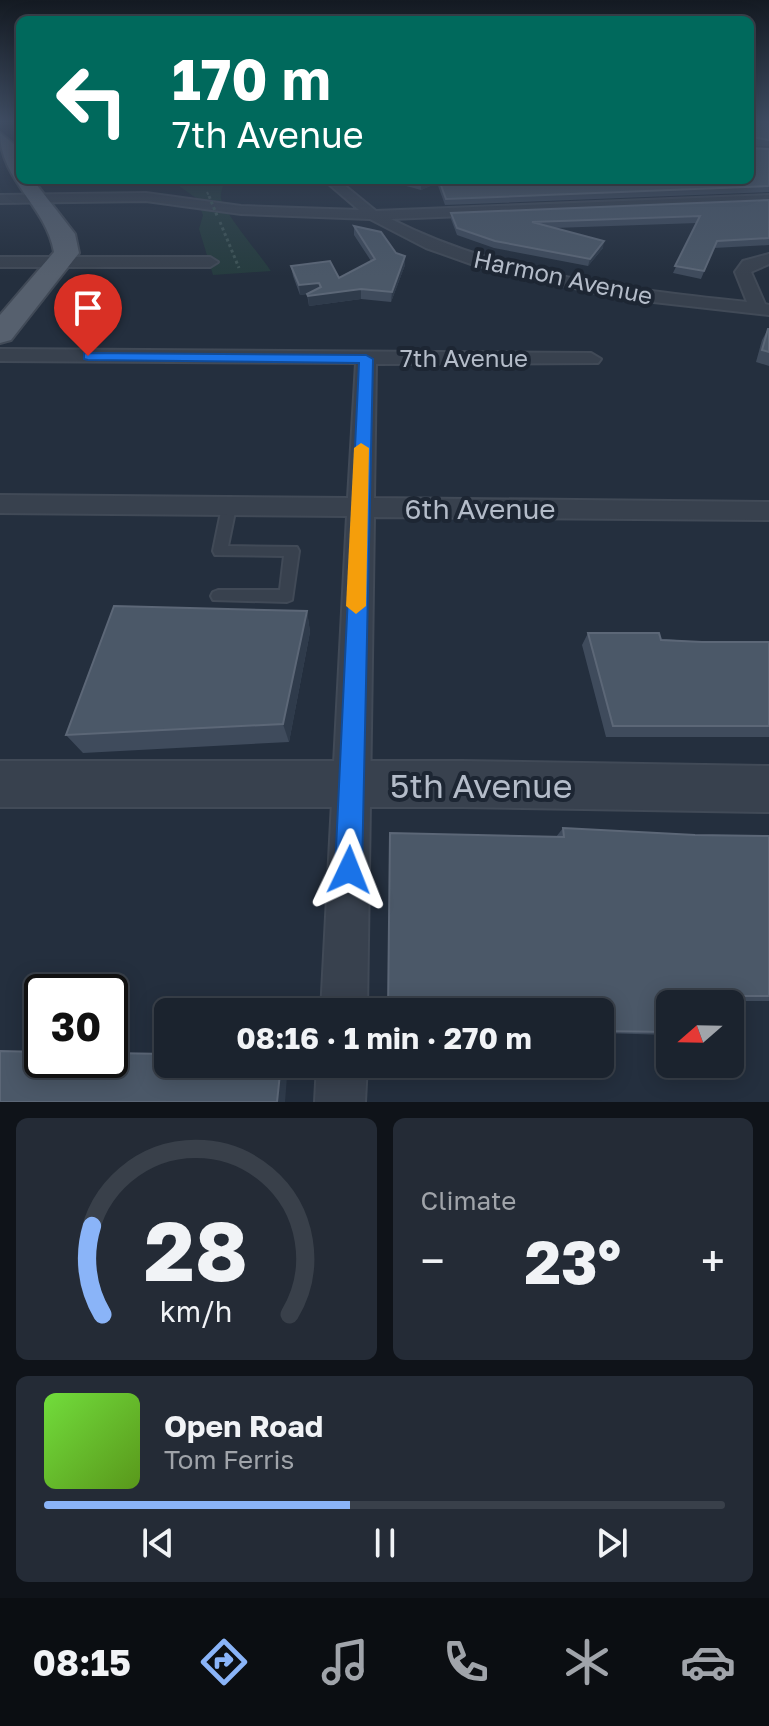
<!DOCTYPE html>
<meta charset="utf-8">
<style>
body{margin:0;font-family:"Golos Text",sans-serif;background:#242b36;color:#f1f3f6;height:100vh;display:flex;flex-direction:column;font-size:30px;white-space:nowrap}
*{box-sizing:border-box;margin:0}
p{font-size:26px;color:#a0a4aa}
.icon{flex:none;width:44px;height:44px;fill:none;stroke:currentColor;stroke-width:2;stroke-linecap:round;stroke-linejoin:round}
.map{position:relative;height:1102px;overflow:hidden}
.drawer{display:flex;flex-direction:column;gap:16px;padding:16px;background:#0f1319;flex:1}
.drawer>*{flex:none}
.top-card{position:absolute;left:16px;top:16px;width:738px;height:168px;border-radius:12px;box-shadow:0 4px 20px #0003,0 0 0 2px #39404a;background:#00695c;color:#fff;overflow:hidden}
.needle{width:52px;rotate:250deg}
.fabs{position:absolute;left:656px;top:990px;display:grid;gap:16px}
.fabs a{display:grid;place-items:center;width:88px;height:88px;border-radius:12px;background:#1b232e;box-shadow:0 4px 20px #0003,0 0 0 2px #39404a;font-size:40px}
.speed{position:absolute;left:24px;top:974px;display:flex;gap:16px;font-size:40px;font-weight:700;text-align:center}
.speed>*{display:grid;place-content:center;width:104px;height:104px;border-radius:50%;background:#1b232e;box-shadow:0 4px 20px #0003,0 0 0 2px #39404a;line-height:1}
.speed .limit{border:4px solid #111;border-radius:12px;background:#fff;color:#111}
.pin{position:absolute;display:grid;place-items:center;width:68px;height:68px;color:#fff;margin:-82px -34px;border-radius:50% 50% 50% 0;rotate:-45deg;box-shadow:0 0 8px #0007}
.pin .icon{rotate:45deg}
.me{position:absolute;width:88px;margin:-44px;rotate:2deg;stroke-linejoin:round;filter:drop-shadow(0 0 6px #0008)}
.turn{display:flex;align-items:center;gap:28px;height:168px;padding:0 24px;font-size:36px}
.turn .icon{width:104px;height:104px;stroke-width:2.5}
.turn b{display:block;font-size:56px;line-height:68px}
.big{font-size:60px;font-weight:700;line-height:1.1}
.drawer .tile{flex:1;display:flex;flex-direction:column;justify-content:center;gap:12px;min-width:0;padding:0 28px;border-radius:12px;background:#242b36}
.drawer .dial{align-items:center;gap:0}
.dial svg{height:208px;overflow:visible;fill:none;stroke:#39404a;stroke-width:7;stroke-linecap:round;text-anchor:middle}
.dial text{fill:#f1f3f6;stroke:none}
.song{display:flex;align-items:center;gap:24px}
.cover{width:96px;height:96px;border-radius:12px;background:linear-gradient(135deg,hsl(100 70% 55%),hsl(90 70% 35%))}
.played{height:8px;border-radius:4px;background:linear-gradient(90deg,#8ab4f8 45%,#39404a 45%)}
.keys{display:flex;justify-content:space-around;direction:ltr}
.heat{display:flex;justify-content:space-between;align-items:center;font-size:44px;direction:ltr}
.drawer .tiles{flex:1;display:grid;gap:16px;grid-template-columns:1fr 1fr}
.tile:last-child{grid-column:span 2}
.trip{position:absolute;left:154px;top:998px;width:460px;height:80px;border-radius:12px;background:#1b232e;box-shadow:0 4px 20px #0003,0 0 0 2px #39404a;font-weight:700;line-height:80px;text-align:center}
.menu{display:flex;height:128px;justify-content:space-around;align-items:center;background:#0b0e12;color:#a0a4aa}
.menu .icon{width:56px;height:56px}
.menu .active{color:#8ab4f8}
.menu b{font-size:36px;color:#f1f3f6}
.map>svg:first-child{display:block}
.green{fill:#263c3f}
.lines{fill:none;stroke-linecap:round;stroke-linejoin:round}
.service-casing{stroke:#414a57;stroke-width:4}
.minor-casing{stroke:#414a57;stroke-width:4}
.tertiary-casing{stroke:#414a57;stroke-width:4}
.primary-casing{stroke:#414a57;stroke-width:4}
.path{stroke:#3f5557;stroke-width:3;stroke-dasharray:3 3;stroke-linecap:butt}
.service{fill:#38414e;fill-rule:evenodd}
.minor{fill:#38414e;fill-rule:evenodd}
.tertiary{fill:#38414e;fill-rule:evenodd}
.primary{fill:#56606e;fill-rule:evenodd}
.path-bridge-far1{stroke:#3f5557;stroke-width:2;stroke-dasharray:3 3;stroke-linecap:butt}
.path-bridge{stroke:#3f5557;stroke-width:3;stroke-dasharray:3 3;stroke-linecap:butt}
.wall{fill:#3f4b5c}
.shaded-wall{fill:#2f3b4b}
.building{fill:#4b5868;stroke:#5c6777;stroke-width:2}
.route{fill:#1a73e8;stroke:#114b97;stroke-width:2}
.slow{fill:#f59e0b}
.labels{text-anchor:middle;stroke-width:8;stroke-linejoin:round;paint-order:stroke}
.far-street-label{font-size:24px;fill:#b4bcc9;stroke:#1d2633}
.street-label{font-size:28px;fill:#b4bcc9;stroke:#1d2633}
.near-street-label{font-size:34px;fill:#b4bcc9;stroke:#1d2633}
</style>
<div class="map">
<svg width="769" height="1102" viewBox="0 0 769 1102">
<rect width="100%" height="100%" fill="#242f3e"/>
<!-- green -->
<path class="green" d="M177 180H224C224 186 220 192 221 198 222 210 261 256 271 271L213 275 199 229 203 215 196 198 179 186Z"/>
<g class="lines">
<defs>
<path id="service" d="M229 502 236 507 228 546 297 547 299 551 292 600 287 602 213 600 211 596 213 592 218 590H280L284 556 215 555 213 551 222 507Z"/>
<path id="minor" d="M750 146H769V152H750Z
M324 180H338L376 211 769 195V203L391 219C501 275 625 289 747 302L735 272 743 261 769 254V264L751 272 765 304 769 305V315L618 298 474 265 426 248 370 219 241 214 146 201 0 203V195L146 193 241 206 359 210Z
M0 257H210L218 262 210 267H0Z
M0 349 591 353 601 359 598 363 376 364 374 498 769 502V520L374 517 367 1012H321L347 516 0 513V495L348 498 356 363 0 361Z
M317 1064H367L365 1102H315Z"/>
<path id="tertiary" d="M0 761H462L769 766V812L462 807H0Z"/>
<path id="primary" d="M0 133 20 149V180H33L75 234 79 253 11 340 0 343V315L54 252C46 206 0 180 0 133Z"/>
</defs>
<!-- service casing -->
<use href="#service" class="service-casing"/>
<!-- minor casing -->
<use href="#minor" class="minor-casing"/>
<!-- tertiary casing -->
<use href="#tertiary" class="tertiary-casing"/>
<!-- primary casing -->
<use href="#primary" class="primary-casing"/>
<!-- path -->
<path class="path" d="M220 222 239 268"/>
<!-- service -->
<use href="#service" class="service"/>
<!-- minor -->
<use href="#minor" class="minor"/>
<!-- tertiary -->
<use href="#tertiary" class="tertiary"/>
<!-- primary -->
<use href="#primary" class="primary"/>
<!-- path-bridge-far1 -->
<path class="path-bridge-far1" d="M207 192 210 198"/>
<!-- path-bridge -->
<path class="path-bridge" d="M209 196 218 218"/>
</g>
<!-- wall -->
<path class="wall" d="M750 121H769V146L751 143 750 148 769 149V192L445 205 437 183 421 190 384 180H750Z
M769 200V245L714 248 701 279 673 273 697 223 554 228 603 248 588 266 494 248 457 235 451 219V213Z
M354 226 396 253 405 256V265L391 302 361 299 309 306 307 294 300 295 293 276 291 266 339 278 371 261 354 235Z
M768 329H769V366L756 362 762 340Z
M307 611 310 632 289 742 83 753 66 735Z
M588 633 702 642H769V737H606L582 645Z
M563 828 695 835 769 836V1001H703L670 1004V1035L600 1033V1012L556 837Z"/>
<!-- shaded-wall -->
<path class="shaded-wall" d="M430 180H437V183L421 190V184Z
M604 241 603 248 588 266 590 259Z
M405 256V265L391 302 392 292Z
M319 283 320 293 300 295 299 285Z
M361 289V299L309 306 308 296Z
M307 611 310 632 289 742 283 724Z
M281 1064H288L285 1102H277Z"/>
<!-- building -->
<path class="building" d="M750 121H769V140L752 137 750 148 769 149V186L446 199 439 180H750Z
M406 180H430L421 184Z
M769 200V238L717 241 704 271 675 266 700 216 532 222 604 241 590 259 495 241 457 228 451 213Z
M354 226 381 232 396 253 405 256 392 292 361 289 308 296 307 294 321 287 319 283 299 285 291 266 330 261 339 278 375 259Z
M768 329H769V352L762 350Z
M114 606 307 611 283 724 66 735Z
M588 633H659L661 640 702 642H769V726H613Z
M563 828 695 835 769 836V996H702L704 1004H670V1032L600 1031V1012H388L390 833 564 837Z
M600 1046 603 1063H600Z
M0 1051 42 1052V1060H110V1053L168 1054V1064H281L277 1102H0Z"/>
<!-- sky -->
<linearGradient id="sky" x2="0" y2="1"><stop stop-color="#141a22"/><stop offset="0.44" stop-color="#3f4d63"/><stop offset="1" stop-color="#3f4d63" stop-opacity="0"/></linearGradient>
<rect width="769" height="276" fill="url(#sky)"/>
<!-- route -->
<path class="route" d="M84 353 366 355 373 359 362 870 358 880 349 884 339 880 335 870 359 363 88 360 84 359Z"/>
<!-- slow -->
<path class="slow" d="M361 443 369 448 366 606 356 614 346 606 354 448Z"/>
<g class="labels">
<!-- far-street labels -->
<g class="far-street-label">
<text transform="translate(563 278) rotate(12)" y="8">Harmon Avenue</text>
<text x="464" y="367">7th Avenue</text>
</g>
<!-- street labels -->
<g class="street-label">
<text x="480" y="519">6th Avenue</text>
</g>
<!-- near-street labels -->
<g class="near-street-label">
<text x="481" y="798">5th Avenue</text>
</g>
</g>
</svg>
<div class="fabs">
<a><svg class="needle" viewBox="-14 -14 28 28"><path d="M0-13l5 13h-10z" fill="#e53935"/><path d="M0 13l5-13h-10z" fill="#a0a4aa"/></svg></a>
</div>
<div class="speed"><div class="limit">30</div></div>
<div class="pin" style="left:88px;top:356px;background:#d93025"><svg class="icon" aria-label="arrive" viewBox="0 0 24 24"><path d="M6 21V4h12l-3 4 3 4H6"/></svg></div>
<svg class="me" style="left:349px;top:870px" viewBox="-20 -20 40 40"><path d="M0-17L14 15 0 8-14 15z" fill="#1a73e8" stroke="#fff" stroke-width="4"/></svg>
<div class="trip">08:16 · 1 min · 270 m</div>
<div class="top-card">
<div class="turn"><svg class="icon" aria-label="left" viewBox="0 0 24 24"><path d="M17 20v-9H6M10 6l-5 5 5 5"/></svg><div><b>170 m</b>7th Avenue</div></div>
</div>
</div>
<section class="drawer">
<div class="tiles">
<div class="tile dial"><svg viewBox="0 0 100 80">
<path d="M14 69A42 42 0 1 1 86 69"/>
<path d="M14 69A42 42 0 0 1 10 35" stroke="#8ab4f8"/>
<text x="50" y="56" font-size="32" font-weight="700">28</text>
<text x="50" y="72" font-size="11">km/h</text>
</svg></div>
<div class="tile"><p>Climate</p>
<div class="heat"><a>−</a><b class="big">23°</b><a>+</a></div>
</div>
<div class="tile">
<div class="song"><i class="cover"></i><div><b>Open Road</b><p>Tom Ferris</p></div></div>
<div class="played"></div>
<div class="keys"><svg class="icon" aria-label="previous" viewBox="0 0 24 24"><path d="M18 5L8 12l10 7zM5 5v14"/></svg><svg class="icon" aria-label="pause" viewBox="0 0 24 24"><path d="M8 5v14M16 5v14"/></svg><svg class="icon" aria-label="next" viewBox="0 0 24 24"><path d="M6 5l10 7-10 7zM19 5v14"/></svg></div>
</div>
</div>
</section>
<nav class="menu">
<b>08:15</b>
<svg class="icon active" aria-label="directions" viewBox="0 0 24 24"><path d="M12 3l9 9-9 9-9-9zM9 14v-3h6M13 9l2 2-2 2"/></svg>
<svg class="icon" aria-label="music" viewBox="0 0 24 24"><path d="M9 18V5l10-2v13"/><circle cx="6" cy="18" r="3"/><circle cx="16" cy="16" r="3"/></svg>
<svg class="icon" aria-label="phone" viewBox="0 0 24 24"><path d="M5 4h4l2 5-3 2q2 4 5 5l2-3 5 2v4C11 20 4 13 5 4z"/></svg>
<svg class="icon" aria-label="climate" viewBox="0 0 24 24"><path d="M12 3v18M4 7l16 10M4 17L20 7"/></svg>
<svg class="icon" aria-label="car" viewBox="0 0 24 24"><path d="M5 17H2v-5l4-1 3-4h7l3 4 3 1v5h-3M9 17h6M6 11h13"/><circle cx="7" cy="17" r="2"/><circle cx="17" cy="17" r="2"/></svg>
</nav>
